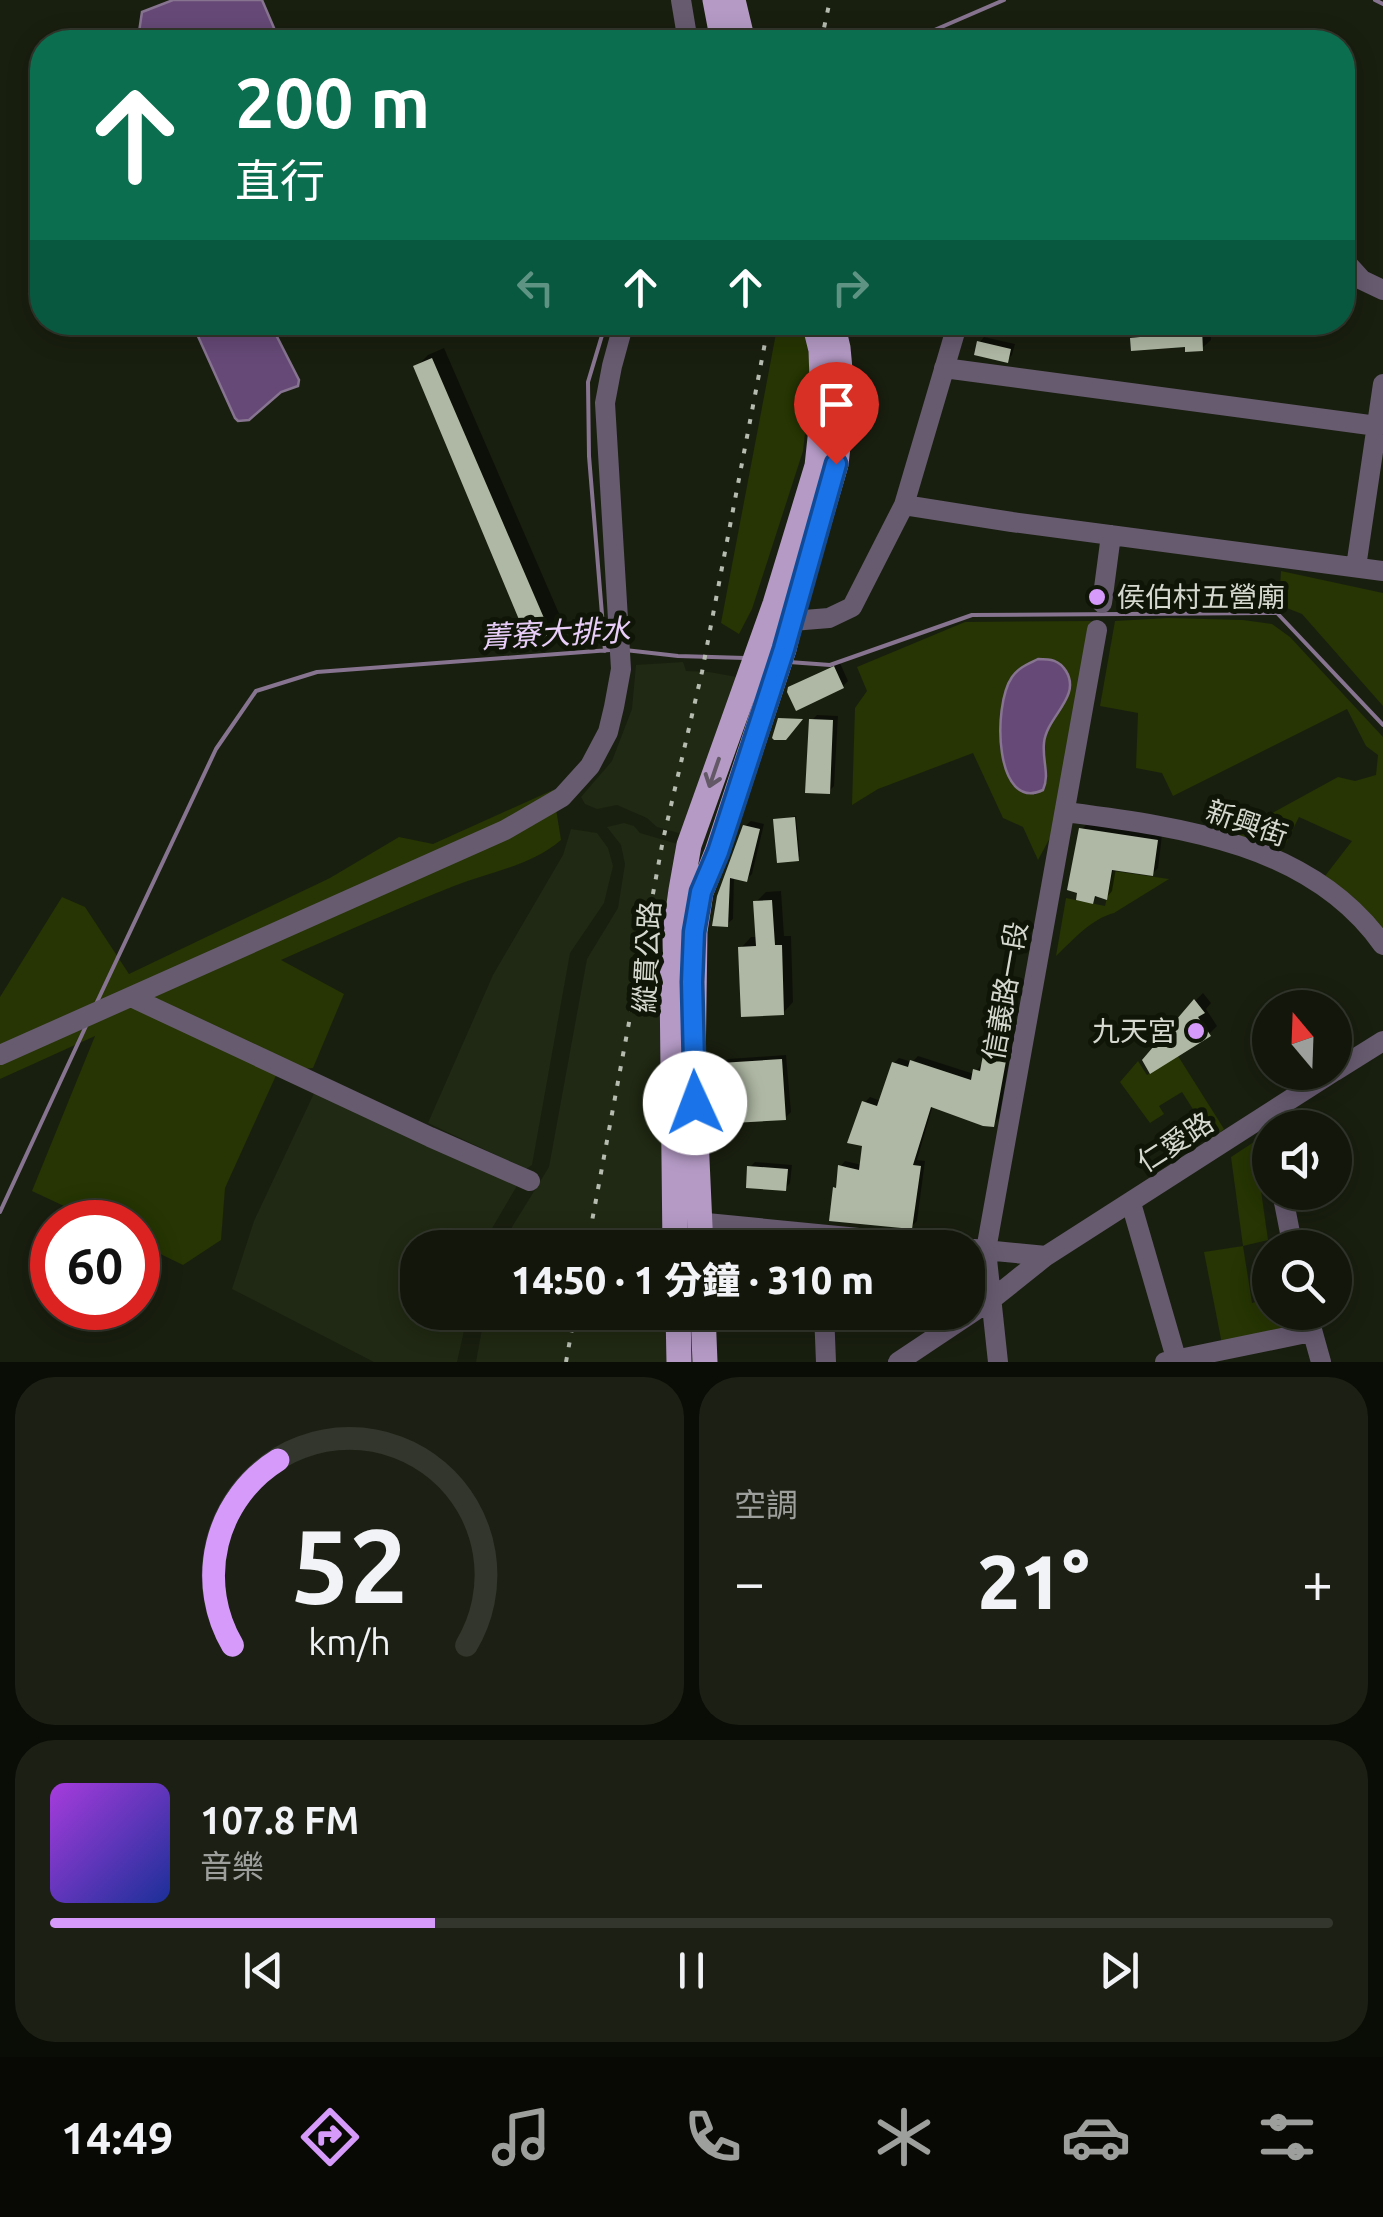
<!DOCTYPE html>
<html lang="zh-TW">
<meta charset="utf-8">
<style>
body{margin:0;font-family:Ubuntu,"Noto Sans TC",sans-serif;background:#1c2014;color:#f1f3f6;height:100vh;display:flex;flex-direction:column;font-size:38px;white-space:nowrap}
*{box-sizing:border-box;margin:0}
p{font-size:32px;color:#9d9f9d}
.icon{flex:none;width:55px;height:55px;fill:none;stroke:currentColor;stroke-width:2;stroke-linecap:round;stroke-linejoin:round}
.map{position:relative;height:1362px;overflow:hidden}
.panel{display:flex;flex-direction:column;gap:15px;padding:15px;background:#0a0d06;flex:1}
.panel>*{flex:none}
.top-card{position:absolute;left:30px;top:30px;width:1325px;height:305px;border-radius:40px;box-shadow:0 5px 25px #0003,0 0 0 2px #32362c;background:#0b6e4f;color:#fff;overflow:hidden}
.needle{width:65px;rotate:341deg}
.tools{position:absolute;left:1252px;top:990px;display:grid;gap:20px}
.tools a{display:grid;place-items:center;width:100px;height:100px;border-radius:50%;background:#13170b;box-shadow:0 5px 25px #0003,0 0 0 2px #32362c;font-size:50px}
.speed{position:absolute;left:30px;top:1200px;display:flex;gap:20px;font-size:50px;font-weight:700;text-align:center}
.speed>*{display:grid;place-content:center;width:130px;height:130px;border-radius:50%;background:#13170b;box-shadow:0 5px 25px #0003,0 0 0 2px #32362c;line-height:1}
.speed .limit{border:15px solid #d22;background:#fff;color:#111}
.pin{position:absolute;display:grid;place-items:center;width:85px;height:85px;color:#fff;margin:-102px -42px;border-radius:50% 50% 50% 0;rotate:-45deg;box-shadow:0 0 10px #0007}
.pin .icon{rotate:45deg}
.me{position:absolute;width:110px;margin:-55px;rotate:358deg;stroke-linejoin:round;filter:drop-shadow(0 0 8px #0008)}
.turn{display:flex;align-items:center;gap:35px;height:210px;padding:0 40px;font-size:45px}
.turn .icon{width:130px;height:130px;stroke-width:2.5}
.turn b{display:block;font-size:70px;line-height:85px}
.lanes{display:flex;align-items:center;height:95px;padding:0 40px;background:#0003;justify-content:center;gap:50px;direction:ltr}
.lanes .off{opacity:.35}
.big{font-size:75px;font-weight:800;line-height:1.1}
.panel .card{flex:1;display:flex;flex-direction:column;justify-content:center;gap:15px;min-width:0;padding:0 35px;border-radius:40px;background:#1c2014}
.panel .dial{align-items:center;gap:0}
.dial svg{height:260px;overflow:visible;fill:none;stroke:#32362c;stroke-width:7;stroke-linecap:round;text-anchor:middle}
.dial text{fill:#f1f3f6;stroke:none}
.song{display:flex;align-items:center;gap:30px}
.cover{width:120px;height:120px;border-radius:15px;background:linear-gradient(135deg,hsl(280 70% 55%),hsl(230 70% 35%))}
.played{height:10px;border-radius:5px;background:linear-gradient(90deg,#d69bfa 30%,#32362c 30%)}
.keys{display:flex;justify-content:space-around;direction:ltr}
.heat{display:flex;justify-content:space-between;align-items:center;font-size:55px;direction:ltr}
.panel .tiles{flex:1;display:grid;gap:15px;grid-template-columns:1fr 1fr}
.card:last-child{grid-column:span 2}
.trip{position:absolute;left:400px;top:1230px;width:585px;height:100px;border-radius:40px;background:#13170b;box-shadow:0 5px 25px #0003,0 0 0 2px #32362c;font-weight:800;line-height:100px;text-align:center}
.dock{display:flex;height:160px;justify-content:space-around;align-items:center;background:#080904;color:#9d9f9d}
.dock .icon{width:70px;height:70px}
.dock .selected{color:#d69bfa}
.dock b{font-size:45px;color:#f1f3f6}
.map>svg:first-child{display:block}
.built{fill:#202913}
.green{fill:#263503;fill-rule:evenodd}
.water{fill:#664977;stroke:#877491;stroke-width:2.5}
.shadow{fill:#0007}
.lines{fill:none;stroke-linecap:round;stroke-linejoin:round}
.stream{stroke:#877491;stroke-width:4}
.building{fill:#afb8a4}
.minor{stroke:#675b70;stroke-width:20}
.major{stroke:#b49ac5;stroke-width:25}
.rail{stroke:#b7bcb1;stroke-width:4;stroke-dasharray:5 10;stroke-linecap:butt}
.oneway{stroke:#625866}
.route-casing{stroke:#114b97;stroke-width:25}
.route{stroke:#1a73e8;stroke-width:18}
.poi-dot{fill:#d69bfa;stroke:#101607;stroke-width:4}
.labels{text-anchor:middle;stroke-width:10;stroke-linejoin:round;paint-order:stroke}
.poi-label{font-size:28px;fill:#d4d8ce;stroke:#101607;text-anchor:start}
.street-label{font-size:28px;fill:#d4d8ce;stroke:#101607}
.water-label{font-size:30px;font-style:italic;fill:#e9cefa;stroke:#101607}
</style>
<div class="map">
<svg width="1383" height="1362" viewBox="0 0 1383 1362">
<rect width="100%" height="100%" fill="#191f0f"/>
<!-- built -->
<path class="built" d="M683 662 686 671 709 672 737 677 682 834 657 827 647 818 617 805 597 809 585 804 581 797 612 761 632 709 636 665Z
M624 823 634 826 640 833 681 845 667 1247 499 1248 549 1167 587 959 618 908 625 864 621 845 607 827Z
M571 829 597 833 608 848 613 866 604 903 570 953 532 1165 526 1169 428 1123 493 975 563 855Z
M317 1087 521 1179 481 1247 418 1248V1312L468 1313 457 1362H374L232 1289 254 1221Z
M485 1313H668V1362H476Z"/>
<!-- green -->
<path class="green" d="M778 323H808L814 351 803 451 752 609 739 634 721 623Z
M1281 571 1383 593V706L1302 614 1279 605Z
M1168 618 1243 620 1272 624 1290 637 1383 737V931L1354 898 1325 876 1352 841 1299 817 1282 851 1234 834 1338 777 1355 781 1376 775 1378 755 1366 746 1347 709 1173 796 1162 773 1136 768 1138 713 1100 706 1115 621Z
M1091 621 1057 825 1038 860 1023 827 1003 818 973 753 878 789 852 805 855 708 867 691 857 667 965 622ZM1053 659 1065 702C1049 722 1041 740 1045 765 1046 776 1048 780 1044 790L1034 795Z
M553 790 561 840C531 866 489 872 454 886 396 909 338 935 281 960L344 994 313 1068 278 1071 225 1188 221 1240 183 1265 138 1243V1222H98L32 1191 95 1036 0 1079V997L62 897 85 907 129 974 330 878 399 837 433 844Z
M1113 871 1169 879 1114 913C1091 919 1073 940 1056 956L1066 898 1105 906Z
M1178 1056 1224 1129 1212 1139 1182 1092 1159 1106 1164 1114 1150 1123 1120 1082 1138 1061 1147 1075Z
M1254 1142 1268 1240 1243 1246 1252 1303 1270 1298V1312L1304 1313 1308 1326 1222 1344 1204 1252 1243 1246 1231 1157Z"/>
<!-- water -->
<path class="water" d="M173 0H262L280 42H143L139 32 142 12Z
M192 323H270L299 380 298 386 281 392 249 420 238 421 235 418Z
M1038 659C1051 659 1059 660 1066 671 1082 697 1046 717 1044 743 1042 760 1050 775 1043 790 995 813 992 706 1012 677 1019 667 1028 664 1038 659Z"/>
<!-- shadow -->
<path class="shadow" d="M1087 36 1088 42H1064L1067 40Z
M1179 322H1210L1211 340 1202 348 1187 345 1132 339 1141 330H1146L1152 324Z
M984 337 1015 344 1012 355 1007 360 979 343Z
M444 348 564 625 552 636 530 638 416 367 428 355Z
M840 663 848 681 843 686 791 689 797 683Z
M817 715 838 716 834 786 829 791 812 720Z
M796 816 800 856 798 858 776 820Z
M751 821 764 824 752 874 746 880 734 877 733 919 727 924H715L745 826Z
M1087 824 1162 835 1158 868 1152 874 1116 868 1112 891 1107 897 1099 895 1093 901 1080 891 1082 829Z
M781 891 784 936H791L793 1002 783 1013 741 948 751 937H758L756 902 766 892Z
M1203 993 1211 1003 1206 1009 1217 1026 1209 1034 1190 1006Z
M996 1025 1015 1028 999 1118 993 1124 933 1105 917 1160 925 1161 917 1221 911 1227 839 1185 840 1167 845 1161 862 1165 865 1102 870 1097 881 1101 894 1063 899 1058 912 1062 918 1056 974 1074 981 1065 984 1066 991 1030Z
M786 1055 791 1112 785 1118 734 1096 723 1064 728 1059Z
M755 1162 792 1165 790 1183 785 1189 750 1167Z"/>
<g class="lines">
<!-- stream -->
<path class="stream" d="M1375 0 1383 4
M916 38 1004 0
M625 650 678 656 745 658
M605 651 589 456 588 382 606 322
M789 662 830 665 972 615 1277 613 1383 725
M96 1004 216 749 256 691 317 672 610 650
M0 1212 86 1026"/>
</g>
<!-- building -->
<path class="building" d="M1202 328 1203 351 1185 352V347L1131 351 1130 338 1140 337V332Z
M977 341 1011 349 1008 363 974 355Z
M432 358 553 639 528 641 413 366Z
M834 666 844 688 796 711 787 692 788 687Z
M778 718 803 719 786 740H774L772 738Z
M809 719 833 720 830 794 805 793Z
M795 817 799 861 777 863 773 819Z
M743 825 760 829 747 882 730 878 728 927 712 926 717 896Z
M1079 828 1158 840 1153 876 1112 870 1107 900 1095 896 1093 904 1076 900 1077 893 1067 890Z
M772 900 775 945H782L784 1015 741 1017 738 947 756 946 753 901Z
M1194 999 1205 1013 1198 1017 1211 1036 1150 1074 1142 1060Z
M988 1029 1011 1033 994 1127 983 1126 931 1107 913 1165 921 1166 912 1229 829 1221 833 1187 836 1188 838 1165 859 1170 862 1146 847 1143 862 1101 877 1106 892 1062 908 1067 910 1060 971 1080 973 1069 980 1071Z
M782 1059 786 1120 733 1123 732 1099H723L720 1063Z
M747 1166 788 1169 786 1191 746 1188Z"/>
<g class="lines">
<!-- minor -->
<path class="minor" d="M681 0 688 42
M1342 258 1362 280 1383 290
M944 368 1377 426
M904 505 958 322
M1356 567 1383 384
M1102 603 1111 535
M792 621 829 618 852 607 904 505 1012 522 1383 571
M1065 812C1180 827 1311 843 1383 945
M131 997 430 1137 530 1181
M0 1055 505 830 562 797 590 766 608 732 614 707 621 669 605 403 612 366 624 322
M1335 1071 1383 1041
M1282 1192 1293 1248
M1131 1203 1176 1358
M686 1221 961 1248
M974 1249 1046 1256
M824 1312 826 1362
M1307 1312 1321 1362
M898 1362 991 1300 1046 1256 1333 1072
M998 1362 986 1250 1097 630
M1165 1362 1311 1332"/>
<!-- major -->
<path class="major" d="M715 0 723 42
M733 0 743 42
M675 1248 672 980 675 933 681 890 689 845 775 604 817 466 823 410 821 350 814 322
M701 1248 693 1071 695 931 701 892 717 852 784 649 794 608 836 464 843 402 838 348 833 327
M678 1312 679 1362
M703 1312 705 1362"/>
<!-- rail -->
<path class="rail" d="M821 42 830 0
M587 1248 663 840 702 672 769 322
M566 1362 575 1312"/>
</g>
<!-- one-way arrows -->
<defs><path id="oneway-shaft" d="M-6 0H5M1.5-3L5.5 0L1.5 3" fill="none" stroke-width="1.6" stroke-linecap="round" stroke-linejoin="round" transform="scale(2.5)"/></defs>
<use class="oneway" href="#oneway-shaft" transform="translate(714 773) rotate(109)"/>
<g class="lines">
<defs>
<path id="route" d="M695 1103 692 982 694 932 701 892 718 852 784 649 836 464"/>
</defs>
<!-- route casing -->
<use href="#route" class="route-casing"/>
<!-- route -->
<use href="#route" class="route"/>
</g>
<!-- markers -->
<g class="poi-dot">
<circle cx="1097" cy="597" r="10"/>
<circle cx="1196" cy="1031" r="10"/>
</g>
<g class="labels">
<!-- poi labels -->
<g class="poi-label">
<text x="1117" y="607">侯伯村五營廟</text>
<text x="1176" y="1041" text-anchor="end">九天宮</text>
</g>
<!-- street labels -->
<g class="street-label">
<text transform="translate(1247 823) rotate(19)" y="10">新興街</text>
<text transform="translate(647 957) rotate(-87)" y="10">縱貫公路</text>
<text transform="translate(1005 991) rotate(-80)" y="10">信義路一段</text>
<text transform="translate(1175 1142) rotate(-33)" y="10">仁愛路</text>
</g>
<!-- water labels -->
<g class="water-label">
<text transform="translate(555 634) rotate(-3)" y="10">菁寮大排水</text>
</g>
</g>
</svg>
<div class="tools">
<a><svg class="needle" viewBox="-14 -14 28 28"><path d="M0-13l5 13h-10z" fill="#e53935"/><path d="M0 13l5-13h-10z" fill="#9d9f9d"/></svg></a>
<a><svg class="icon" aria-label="sound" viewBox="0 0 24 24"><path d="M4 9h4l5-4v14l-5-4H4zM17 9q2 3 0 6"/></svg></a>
<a><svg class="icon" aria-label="search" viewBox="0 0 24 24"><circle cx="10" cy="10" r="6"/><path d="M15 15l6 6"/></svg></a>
</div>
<div class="speed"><div class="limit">60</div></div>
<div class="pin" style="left:836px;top:464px;background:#d93025"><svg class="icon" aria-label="arrive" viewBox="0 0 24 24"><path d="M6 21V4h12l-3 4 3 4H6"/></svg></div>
<svg class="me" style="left:695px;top:1103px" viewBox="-20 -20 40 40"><circle r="19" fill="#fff"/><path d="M0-13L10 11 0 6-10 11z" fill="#1a73e8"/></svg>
<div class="trip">14:50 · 1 分鐘 · 310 m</div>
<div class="top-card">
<div class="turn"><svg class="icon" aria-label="ahead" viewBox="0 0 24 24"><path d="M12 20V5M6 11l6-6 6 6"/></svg><div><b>200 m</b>直行</div></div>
<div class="lanes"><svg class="icon off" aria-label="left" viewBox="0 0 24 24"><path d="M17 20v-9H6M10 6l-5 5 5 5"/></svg><svg class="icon" aria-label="ahead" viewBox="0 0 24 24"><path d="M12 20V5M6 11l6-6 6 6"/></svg><svg class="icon" aria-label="ahead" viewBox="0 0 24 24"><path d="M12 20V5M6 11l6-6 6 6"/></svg><svg class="icon off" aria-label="right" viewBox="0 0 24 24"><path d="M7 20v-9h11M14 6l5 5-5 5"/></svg></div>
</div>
</div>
<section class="panel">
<div class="tiles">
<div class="card dial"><svg viewBox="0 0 100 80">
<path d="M14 69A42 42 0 1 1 86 69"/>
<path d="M14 69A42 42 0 0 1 28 12" stroke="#d69bfa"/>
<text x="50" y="56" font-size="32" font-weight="700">52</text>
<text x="50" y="72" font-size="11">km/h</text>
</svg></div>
<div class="card"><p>空調</p>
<div class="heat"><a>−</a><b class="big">21°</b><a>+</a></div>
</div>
<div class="card">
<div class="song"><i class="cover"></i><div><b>107.8 FM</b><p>音樂</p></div></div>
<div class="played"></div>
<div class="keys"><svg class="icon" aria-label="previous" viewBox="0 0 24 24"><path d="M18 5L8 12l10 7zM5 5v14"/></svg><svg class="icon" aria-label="pause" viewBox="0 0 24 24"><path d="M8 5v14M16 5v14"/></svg><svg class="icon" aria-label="next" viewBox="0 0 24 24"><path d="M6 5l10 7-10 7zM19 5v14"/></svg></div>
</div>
</div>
</section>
<nav class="dock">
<b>14:49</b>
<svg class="icon selected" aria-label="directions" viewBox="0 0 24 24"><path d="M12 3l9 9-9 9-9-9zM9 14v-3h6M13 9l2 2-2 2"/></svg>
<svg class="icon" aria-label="music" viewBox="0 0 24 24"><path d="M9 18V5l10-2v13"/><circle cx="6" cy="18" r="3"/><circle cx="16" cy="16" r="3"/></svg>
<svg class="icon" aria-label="phone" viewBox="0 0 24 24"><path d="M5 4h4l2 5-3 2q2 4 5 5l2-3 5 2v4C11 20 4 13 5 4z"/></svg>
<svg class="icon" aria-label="climate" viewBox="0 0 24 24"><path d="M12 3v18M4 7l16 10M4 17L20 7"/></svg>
<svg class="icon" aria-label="car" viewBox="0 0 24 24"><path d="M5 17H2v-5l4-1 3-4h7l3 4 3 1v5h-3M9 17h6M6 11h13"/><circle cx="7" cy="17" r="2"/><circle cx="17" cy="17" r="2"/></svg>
<svg class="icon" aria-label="filters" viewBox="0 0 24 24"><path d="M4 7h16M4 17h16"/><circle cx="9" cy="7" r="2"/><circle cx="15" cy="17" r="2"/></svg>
</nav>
